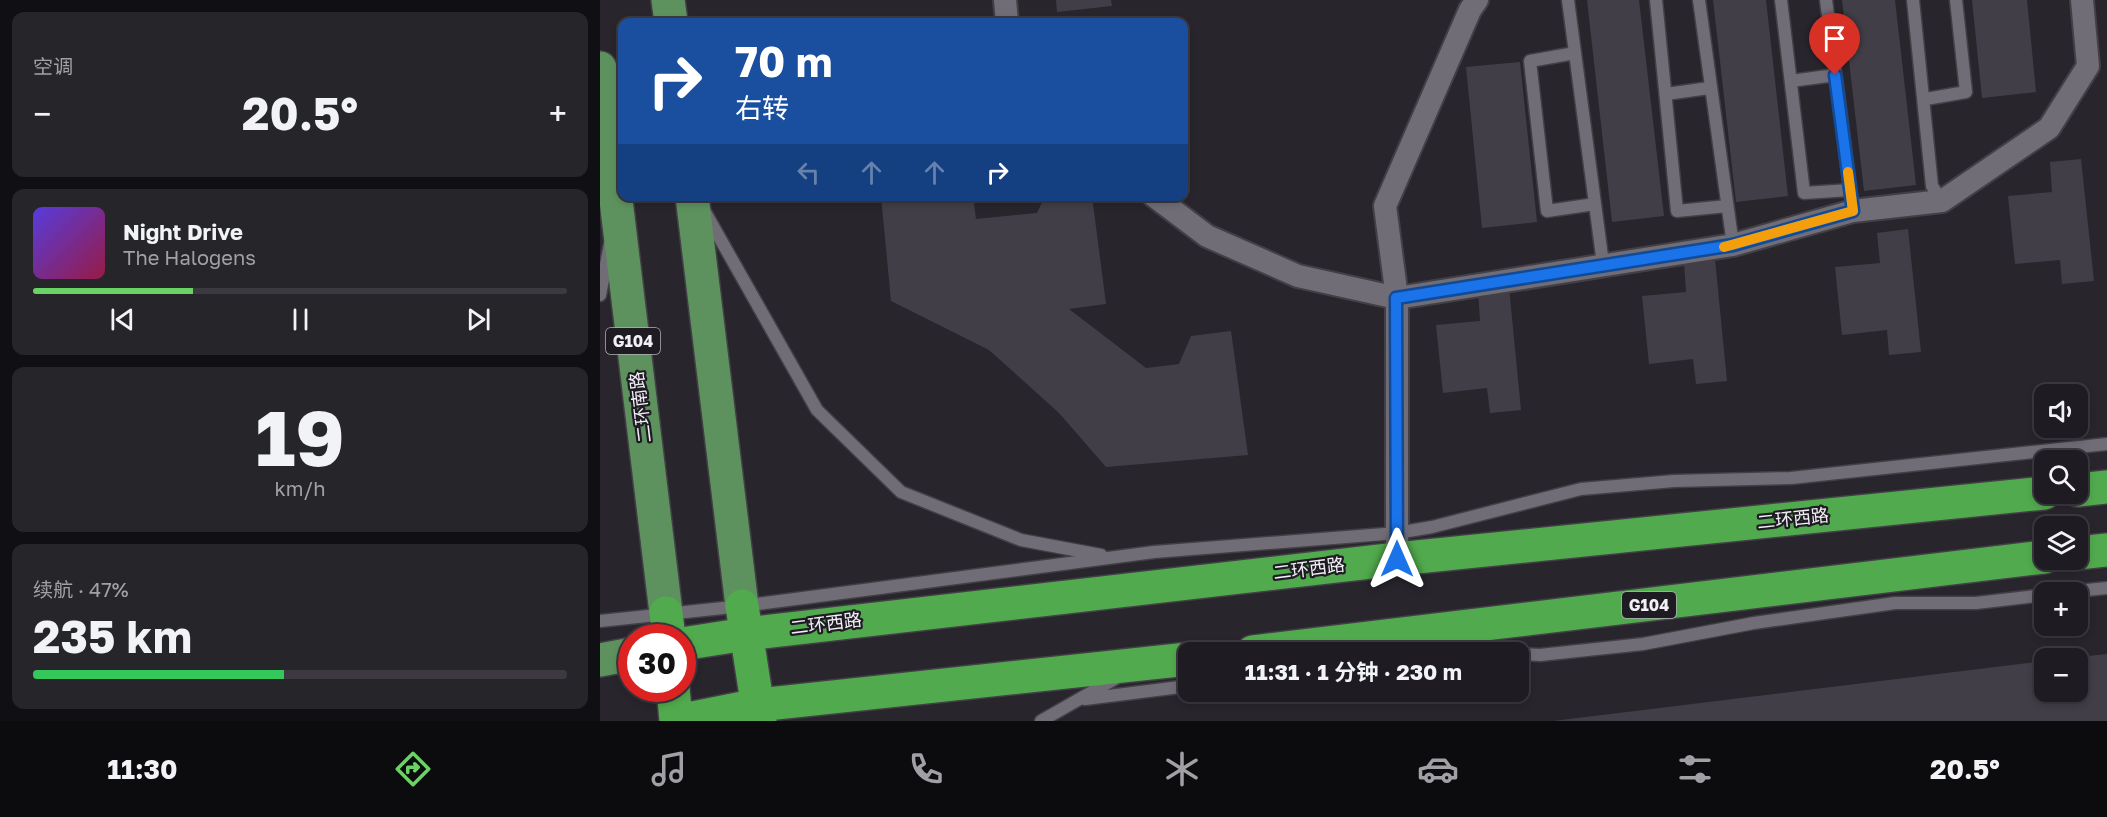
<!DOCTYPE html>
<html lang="zh">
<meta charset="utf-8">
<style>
body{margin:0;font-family:"Golos Text","Noto Sans SC",sans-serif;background:#26252a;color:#f1f3f6;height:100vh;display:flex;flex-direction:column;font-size:22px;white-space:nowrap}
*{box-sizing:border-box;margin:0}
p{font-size:20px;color:#a1a1a5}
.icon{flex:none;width:33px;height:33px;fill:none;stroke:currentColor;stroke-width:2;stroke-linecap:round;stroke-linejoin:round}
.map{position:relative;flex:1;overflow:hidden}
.sheet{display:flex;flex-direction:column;gap:12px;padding:12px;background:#100f13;width:600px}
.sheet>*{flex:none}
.hud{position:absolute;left:18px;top:18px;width:570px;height:183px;border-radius:12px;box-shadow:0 3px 9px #0003,0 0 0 2px #3c3a40;background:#1a4fa0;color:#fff;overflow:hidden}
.tools{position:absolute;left:1434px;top:384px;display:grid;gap:12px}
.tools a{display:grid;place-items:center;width:54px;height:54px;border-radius:12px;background:#1e1c22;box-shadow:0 3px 9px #0003,0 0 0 2px #3c3a40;font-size:30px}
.speed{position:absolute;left:18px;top:624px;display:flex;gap:12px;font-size:30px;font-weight:700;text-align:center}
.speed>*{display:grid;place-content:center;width:78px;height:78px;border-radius:50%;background:#1e1c22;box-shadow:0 3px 9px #0003,0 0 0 2px #3c3a40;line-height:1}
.speed .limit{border:9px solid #d22;background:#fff;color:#111}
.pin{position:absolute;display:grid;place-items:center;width:51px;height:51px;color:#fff;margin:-62px -26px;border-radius:50% 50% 50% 0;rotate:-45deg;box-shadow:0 0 6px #0007}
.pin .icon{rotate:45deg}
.me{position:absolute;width:66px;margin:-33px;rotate:0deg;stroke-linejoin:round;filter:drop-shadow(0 0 4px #0008)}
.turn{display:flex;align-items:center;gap:21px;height:126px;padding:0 18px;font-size:27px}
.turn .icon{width:78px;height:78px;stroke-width:2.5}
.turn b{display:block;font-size:42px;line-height:51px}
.lanes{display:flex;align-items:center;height:57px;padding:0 18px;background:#0003;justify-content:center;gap:30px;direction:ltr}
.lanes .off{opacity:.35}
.big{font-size:45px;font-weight:700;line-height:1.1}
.sheet .widget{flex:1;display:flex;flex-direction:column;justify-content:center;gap:9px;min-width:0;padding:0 21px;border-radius:12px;background:#26252a}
.sheet .dial{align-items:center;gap:0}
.dial b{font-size:78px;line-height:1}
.song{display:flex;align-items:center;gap:18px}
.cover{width:72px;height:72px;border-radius:9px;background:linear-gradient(135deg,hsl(250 70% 55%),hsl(340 70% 35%))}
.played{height:6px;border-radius:3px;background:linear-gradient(90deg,#69d464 30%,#3c3a40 30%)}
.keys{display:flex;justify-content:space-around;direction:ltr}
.heat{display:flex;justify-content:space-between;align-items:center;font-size:33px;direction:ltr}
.charge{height:9px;border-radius:4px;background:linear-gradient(90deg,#34c759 47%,#3c3a40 0)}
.trip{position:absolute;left:578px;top:642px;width:351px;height:60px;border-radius:12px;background:#1e1c22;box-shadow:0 3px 9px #0003,0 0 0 2px #3c3a40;font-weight:700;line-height:60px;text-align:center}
.menu{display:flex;height:96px;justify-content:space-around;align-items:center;background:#0c0b0e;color:#a1a1a5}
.menu .icon{width:42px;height:42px}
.menu .current{color:#69d464}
.menu b{font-size:27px;color:#f1f3f6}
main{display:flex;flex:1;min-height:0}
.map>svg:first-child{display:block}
.building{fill:#413e47}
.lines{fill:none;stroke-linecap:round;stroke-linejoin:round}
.lane-casing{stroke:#424046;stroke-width:15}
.street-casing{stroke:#424046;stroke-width:26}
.primary-casing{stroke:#424046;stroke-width:36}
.highway-casing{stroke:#424046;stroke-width:36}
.lane{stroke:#706d77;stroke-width:12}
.street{stroke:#706d77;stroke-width:22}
.primary{stroke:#5d925e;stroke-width:33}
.highway{stroke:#51aa4d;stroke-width:33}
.route-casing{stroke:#114b97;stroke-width:15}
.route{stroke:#1a73e8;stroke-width:10}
.slow{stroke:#f59e0b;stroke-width:10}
.labels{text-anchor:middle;stroke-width:4.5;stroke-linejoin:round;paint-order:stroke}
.shield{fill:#1e1b23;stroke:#b2b0b7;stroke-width:1.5}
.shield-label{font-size:16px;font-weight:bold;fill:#f2f0f6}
.street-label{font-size:18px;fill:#f2f0f6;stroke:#1e1b23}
</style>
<main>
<section class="sheet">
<div class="widget"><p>空调</p>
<div class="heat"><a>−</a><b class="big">20.5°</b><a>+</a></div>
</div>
<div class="widget">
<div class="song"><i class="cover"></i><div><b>Night Drive</b><p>The Halogens</p></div></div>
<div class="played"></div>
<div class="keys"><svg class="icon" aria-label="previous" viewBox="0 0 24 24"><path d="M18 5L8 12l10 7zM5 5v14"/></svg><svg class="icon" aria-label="pause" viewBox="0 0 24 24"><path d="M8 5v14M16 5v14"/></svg><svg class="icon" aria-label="next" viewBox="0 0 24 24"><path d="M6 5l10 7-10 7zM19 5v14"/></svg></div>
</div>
<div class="widget dial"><b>19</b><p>km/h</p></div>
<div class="widget"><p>续航 · 47%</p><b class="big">235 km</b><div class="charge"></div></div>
</section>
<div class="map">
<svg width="1507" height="721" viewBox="0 0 1507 721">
<rect width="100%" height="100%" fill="#28252d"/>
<!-- building -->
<path class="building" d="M456 0H511L512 6 457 12Z
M987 0H1039L1064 216 1012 222Z
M1113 0H1166L1188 196 1136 202Z
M1242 0H1295L1316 185 1264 191Z
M1372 0H1427L1436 92 1382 98Z
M920 62 937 222 882 228 866 67Z
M1481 159 1494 281 1462 284 1460 260 1415 264 1408 196 1452 192 1450 162Z
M281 196H373L376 219 437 213 445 196H492L506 304 469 309 546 368 579 364 591 336 631 331 648 455 506 467 459 413 389 350 291 301Z
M1308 229 1321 352 1289 355 1287 330 1242 335 1235 267 1280 263 1277 233Z
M1115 259 1127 381 1096 384 1093 359 1049 364 1042 296 1086 292 1084 262Z
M909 287 921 410 890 413 887 388 843 393 836 325 880 321 878 290Z
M1507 654V721H953L1444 661V692H1478V657Z"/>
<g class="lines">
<defs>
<path id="lane" d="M968 0 1003 264
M1056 0 1077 211 1127 206
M1099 0 1133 245
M1181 0 1204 193 1250 190
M1226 0 1253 211
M1313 0 1332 186 1342 201
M975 53 930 61 947 211 995 204
M1191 81 1235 75
M1066 94 1109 88
M1326 99 1366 92 1356 0
M105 212 217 410 301 492 421 540 501 555
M0 295 10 244
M1468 592 1507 588
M0 621 142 606 554 552 797 533 832 527 981 489 1074 481 1191 478 1507 444
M918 654 940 655 1043 644 1154 623 1295 603H1376L1444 595
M485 699 588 686
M441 721 518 677"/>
<path id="street" d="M405 0 407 22
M554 196 607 236 698 276 797 298 1133 245 1253 211 1342 201 1449 128 1488 66 1482 0
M797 559V298L785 206 870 10 877 0"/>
<path id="primary" d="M68 0 71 22
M0 68 66 613
M92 196 142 606
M0 660 32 654"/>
<path id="highway" d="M1478 490 1507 487
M1478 553 1507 550
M142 606 160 721
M66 613 69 638
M82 644 146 634 797 559 1444 493
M653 652 1444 557
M73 688 76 721
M78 721 158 705 588 659"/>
</defs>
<!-- lane casing -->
<use href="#lane" class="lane-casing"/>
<!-- street casing -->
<use href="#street" class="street-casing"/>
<!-- primary casing -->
<use href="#primary" class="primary-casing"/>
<!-- highway casing -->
<use href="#highway" class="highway-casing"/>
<!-- lane -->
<use href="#lane" class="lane"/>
<!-- street -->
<use href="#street" class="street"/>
<!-- primary -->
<use href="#primary" class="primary"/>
<!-- highway -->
<use href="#highway" class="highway"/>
</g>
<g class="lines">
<defs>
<path id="route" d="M797 559 796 298 1133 245 1253 211 1235 75"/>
</defs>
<!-- route casing -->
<use href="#route" class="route-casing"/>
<!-- route -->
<use href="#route" class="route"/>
<!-- slow -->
<path class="slow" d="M1124 247 1253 211 1248 172"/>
</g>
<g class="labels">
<!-- shield labels -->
<g class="shield">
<rect x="6" y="328" width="54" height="26" rx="4.5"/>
<rect x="1022" y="592" width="54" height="26" rx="4.5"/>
</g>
<g class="shield-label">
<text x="33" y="347">G104</text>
<text x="1049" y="611">G104</text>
</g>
<!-- street labels -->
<g class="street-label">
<text transform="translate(41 407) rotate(-97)" y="6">二环南路</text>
<text transform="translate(1193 519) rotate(-6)" y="6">二环西路</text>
<text transform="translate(709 569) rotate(-7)" y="6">二环西路</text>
<text transform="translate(226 624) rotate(-7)" y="6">二环西路</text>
</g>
</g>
</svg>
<div class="tools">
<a><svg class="icon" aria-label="sound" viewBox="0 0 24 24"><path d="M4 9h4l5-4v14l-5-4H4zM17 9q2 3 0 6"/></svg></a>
<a><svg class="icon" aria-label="search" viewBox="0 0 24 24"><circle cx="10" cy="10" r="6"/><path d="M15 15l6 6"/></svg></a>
<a><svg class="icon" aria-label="layers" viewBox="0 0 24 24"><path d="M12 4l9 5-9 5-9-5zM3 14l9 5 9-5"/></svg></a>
<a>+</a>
<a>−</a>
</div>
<div class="speed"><div class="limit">30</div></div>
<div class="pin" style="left:1235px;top:75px;background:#d93025"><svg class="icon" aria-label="arrive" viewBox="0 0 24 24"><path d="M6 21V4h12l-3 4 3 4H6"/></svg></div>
<svg class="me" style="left:797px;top:559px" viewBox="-20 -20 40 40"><path d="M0-17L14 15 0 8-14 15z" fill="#1a73e8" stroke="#fff" stroke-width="4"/></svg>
<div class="trip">11:31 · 1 分钟 · 230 m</div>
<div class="hud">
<div class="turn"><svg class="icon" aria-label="right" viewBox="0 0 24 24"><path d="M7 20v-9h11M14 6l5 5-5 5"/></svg><div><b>70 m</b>右转</div></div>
<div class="lanes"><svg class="icon off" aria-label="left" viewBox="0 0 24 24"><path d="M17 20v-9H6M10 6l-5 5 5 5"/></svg><svg class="icon off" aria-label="ahead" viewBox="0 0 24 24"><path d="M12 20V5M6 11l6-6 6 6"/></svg><svg class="icon off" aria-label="ahead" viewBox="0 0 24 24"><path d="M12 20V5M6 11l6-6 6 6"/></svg><svg class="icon" aria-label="right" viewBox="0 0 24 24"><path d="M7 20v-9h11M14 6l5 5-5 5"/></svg></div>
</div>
</div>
</main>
<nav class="menu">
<b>11:30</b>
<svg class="icon current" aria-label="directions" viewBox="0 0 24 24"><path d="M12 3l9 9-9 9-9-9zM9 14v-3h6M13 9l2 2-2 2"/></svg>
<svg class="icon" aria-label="music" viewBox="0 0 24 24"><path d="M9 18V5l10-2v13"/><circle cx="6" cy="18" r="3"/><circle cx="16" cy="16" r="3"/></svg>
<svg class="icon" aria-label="phone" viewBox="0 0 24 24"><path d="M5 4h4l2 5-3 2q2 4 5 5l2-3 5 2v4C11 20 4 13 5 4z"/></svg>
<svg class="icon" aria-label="climate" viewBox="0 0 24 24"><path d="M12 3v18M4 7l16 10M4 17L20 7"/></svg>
<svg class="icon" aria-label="car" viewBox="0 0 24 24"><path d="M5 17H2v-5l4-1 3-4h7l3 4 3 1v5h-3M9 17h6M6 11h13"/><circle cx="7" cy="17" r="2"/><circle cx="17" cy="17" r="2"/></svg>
<svg class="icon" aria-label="filters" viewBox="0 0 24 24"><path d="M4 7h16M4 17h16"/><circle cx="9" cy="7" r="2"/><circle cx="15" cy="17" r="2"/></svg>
<b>20.5°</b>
</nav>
